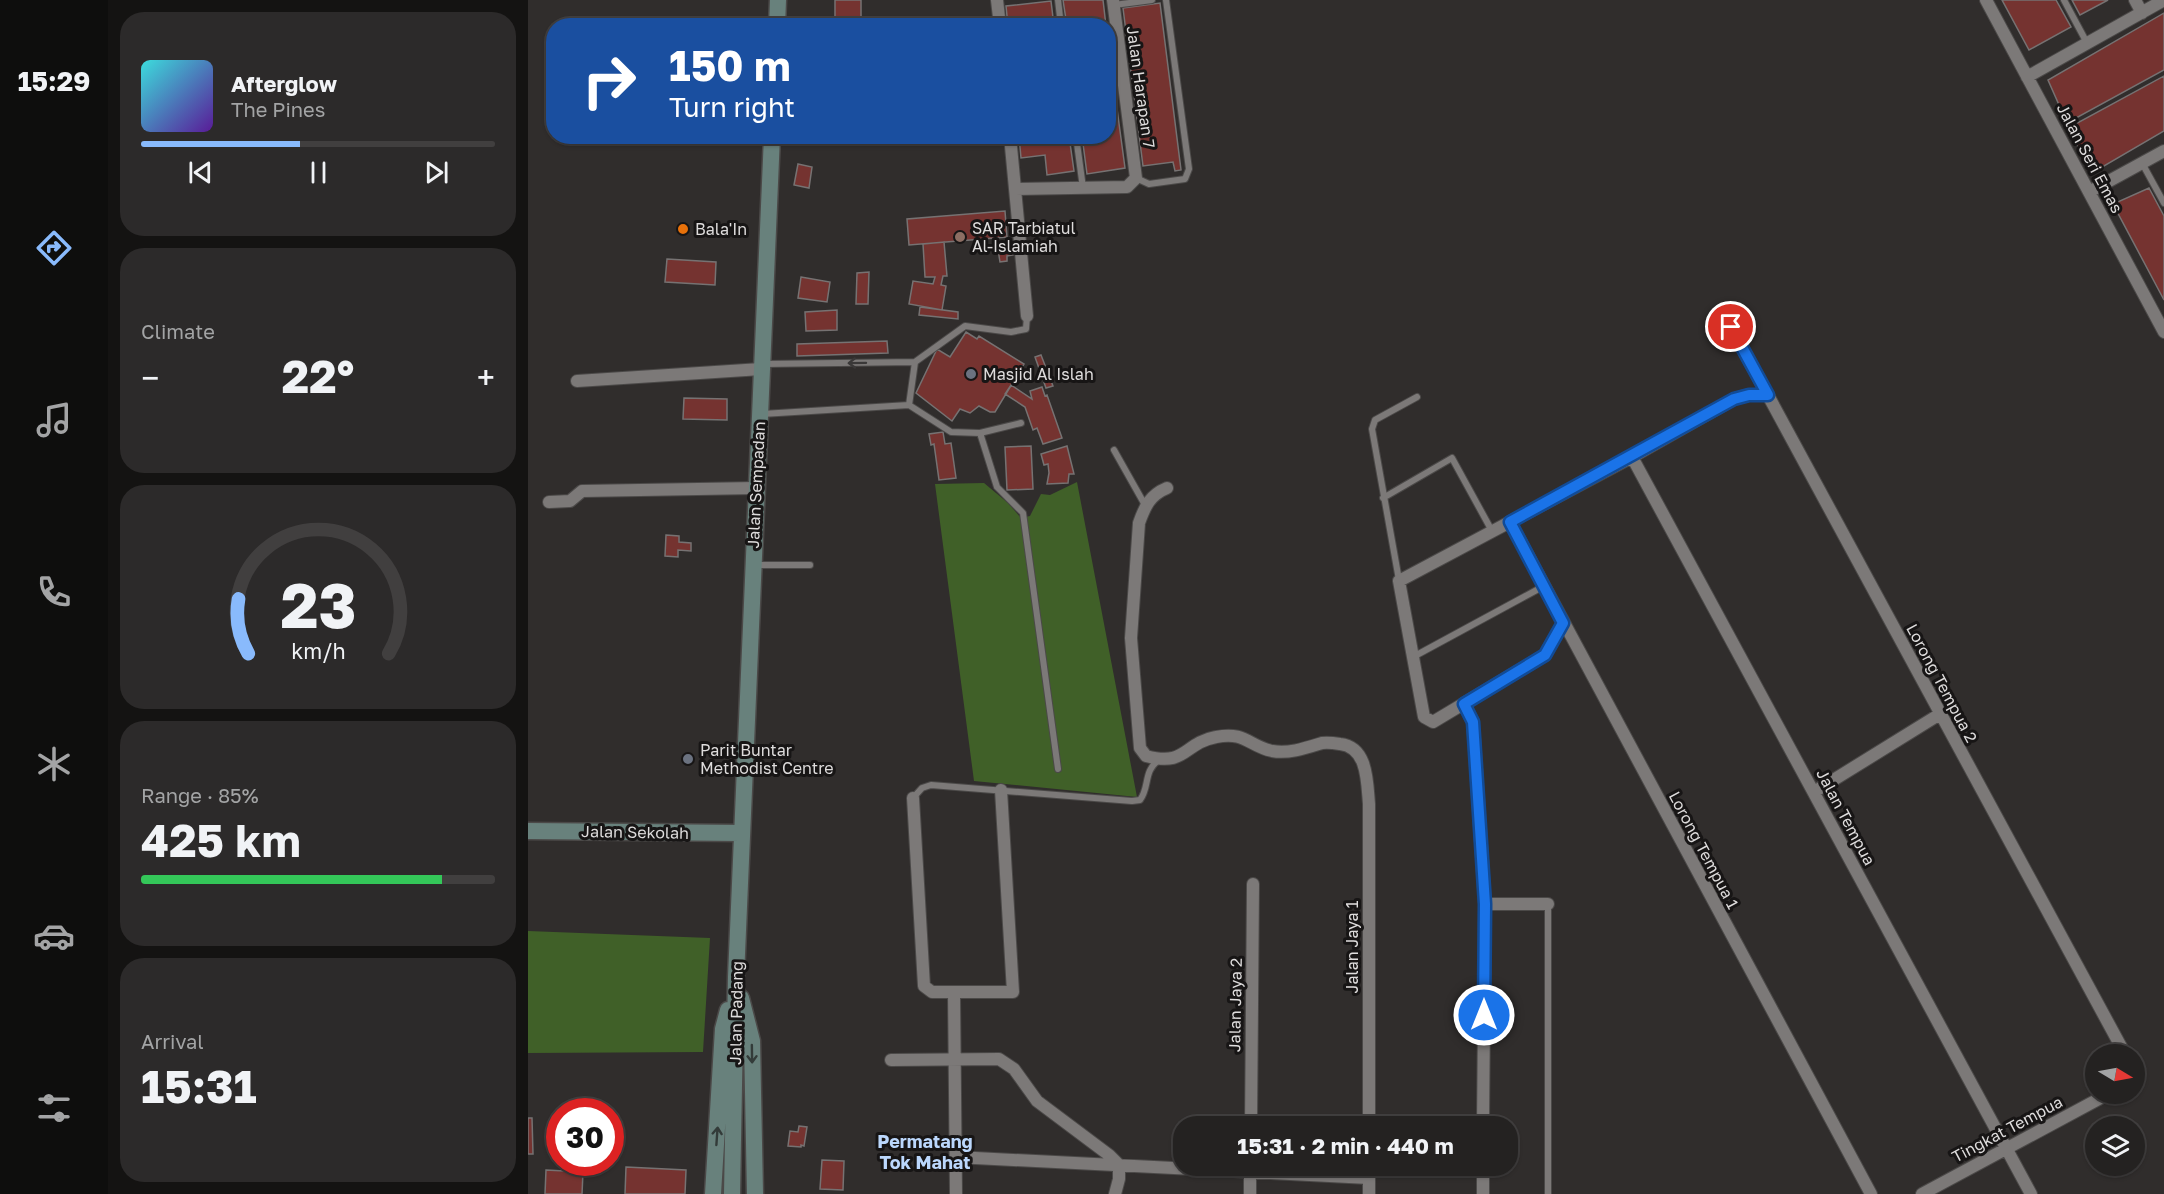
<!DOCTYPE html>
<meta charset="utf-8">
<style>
body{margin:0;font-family:"Golos Text",sans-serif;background:#2c2a2a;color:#f1f3f6;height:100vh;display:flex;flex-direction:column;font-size:22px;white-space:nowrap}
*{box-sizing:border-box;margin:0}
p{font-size:20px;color:#a3a4a5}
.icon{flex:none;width:33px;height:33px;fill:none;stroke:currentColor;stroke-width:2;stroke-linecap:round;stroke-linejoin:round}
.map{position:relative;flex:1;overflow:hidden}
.panel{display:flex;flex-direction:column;gap:12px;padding:12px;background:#141312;width:420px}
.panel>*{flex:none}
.hud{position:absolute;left:18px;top:18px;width:570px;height:126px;border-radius:24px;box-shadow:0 2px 4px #0004,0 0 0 2px #413f3f;background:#1a4fa0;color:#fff;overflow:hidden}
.needle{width:39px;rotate:100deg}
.tools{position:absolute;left:1557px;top:1044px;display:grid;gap:12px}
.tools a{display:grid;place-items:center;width:60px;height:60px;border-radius:50%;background:#242221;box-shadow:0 2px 4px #0004,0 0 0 2px #413f3f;font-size:30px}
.speed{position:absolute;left:18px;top:1098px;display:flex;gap:12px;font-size:30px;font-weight:700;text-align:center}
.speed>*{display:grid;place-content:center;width:78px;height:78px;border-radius:50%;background:#242221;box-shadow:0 2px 4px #0004,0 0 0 2px #413f3f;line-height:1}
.speed .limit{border:9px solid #d22;background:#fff;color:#111}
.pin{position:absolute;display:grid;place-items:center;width:51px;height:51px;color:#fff;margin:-26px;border:3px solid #fff;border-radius:50%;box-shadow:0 2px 6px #0007}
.me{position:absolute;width:66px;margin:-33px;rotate:0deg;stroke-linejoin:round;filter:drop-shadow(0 0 4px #0008)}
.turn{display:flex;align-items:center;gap:21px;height:126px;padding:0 24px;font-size:27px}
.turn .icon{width:78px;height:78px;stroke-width:2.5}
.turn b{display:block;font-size:42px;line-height:51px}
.big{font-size:45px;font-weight:700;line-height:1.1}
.panel .tile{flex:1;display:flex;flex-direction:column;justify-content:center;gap:9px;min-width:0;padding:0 21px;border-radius:24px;background:#2c2a2a}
.panel .dial{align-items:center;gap:0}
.dial svg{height:156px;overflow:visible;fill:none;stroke:#413f3f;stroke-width:7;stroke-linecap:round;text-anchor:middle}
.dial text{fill:#f1f3f6;stroke:none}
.song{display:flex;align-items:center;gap:18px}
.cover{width:72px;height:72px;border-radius:9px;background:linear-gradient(135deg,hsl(180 70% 55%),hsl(270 70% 35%))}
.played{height:6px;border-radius:3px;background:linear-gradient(90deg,#89bafc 45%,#413f3f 45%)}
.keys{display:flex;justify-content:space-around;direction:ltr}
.heat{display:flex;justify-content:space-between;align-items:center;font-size:33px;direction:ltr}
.charge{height:9px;border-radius:4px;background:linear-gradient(90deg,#34c759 85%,#413f3f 0)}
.trip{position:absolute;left:645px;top:1116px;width:345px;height:60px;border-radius:24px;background:#242221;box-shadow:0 2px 4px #0004,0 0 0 2px #413f3f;font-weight:700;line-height:60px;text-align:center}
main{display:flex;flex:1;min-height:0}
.menu{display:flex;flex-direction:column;width:108px;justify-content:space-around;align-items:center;background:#0e0e0d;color:#a3a4a5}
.menu .icon{width:42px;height:42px}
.menu .active{color:#89bafc}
.menu b{font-size:27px;color:#f1f3f6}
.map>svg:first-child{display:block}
.green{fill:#406028}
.building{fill:#753330;stroke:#767272;stroke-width:1.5}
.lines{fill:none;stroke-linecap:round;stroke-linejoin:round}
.lane-casing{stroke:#4b4948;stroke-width:8}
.street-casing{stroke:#4b4948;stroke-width:14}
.secondary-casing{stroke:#4b4948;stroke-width:19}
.lane{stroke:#7c7978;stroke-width:6}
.street{stroke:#7c7978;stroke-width:12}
.secondary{stroke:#68817c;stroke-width:16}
.oneway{stroke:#3a3838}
.oneway2{stroke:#333b39}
.route-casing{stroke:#114b97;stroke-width:15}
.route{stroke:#1a73e8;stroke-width:10}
.food-dot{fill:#e8710a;stroke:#171515;stroke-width:2}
.education-dot{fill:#8d6e63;stroke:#171515;stroke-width:2}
.worship-dot{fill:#6b7280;stroke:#171515;stroke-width:2}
.labels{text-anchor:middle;stroke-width:6;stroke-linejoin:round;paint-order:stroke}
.street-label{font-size:16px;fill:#dedcdc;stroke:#171515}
.poi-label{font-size:16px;fill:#dedcdc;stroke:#171515;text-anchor:start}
.neighbourhood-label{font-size:18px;font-weight:bold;fill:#bbd7fc;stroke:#171515}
</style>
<main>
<nav class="menu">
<b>15:29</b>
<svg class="icon active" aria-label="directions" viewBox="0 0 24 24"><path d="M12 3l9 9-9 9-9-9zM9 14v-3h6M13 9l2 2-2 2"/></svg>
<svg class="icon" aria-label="music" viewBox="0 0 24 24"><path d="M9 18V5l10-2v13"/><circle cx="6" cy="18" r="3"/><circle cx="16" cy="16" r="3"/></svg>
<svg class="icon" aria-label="phone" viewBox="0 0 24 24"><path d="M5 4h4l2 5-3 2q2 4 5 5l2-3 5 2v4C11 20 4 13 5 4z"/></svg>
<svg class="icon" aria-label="climate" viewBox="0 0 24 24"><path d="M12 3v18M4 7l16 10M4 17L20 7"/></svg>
<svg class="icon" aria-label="car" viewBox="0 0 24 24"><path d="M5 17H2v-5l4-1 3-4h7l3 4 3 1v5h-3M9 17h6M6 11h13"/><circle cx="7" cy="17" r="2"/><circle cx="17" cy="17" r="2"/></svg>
<svg class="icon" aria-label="filters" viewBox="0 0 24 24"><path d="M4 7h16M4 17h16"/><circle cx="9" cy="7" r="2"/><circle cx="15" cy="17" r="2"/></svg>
</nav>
<section class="panel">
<div class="tile">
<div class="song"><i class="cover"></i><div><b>Afterglow</b><p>The Pines</p></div></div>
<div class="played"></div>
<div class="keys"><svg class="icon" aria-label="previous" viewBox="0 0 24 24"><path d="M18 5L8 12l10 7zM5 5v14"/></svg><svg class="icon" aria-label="pause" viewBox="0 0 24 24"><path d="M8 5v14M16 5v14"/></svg><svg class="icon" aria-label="next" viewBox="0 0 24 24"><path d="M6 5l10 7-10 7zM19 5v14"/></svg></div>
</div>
<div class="tile"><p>Climate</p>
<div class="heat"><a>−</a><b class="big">22°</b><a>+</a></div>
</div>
<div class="tile dial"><svg viewBox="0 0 100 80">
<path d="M14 69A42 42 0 1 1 86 69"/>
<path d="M14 69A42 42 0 0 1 9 41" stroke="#89bafc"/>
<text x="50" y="56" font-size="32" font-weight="700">23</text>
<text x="50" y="72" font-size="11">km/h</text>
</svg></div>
<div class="tile"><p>Range · 85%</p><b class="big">425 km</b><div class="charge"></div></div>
<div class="tile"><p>Arrival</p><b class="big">15:31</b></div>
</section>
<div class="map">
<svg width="1636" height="1194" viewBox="0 0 1636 1194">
<rect width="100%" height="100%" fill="#302d2c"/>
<!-- green -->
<path class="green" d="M549 482 609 797 446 781 407 484 456 483 480 503 493 518 502 516 513 494 522 495Z
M0 931 182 938 175 1052 0 1053Z"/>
<!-- building -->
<path class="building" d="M307 0H333V26H307Z
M535 0H575L578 26H539Z
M1474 0H1528L1543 27 1501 50Z
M1544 0H1580L1552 15Z
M523 1 526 26H480L478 6Z
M632 3 653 170 647 171 645 162 615 166 595 8Z
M1636 13V70L1539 123 1520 80Z
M580 42 597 168 559 174 554 136H580Z
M1636 76V131L1564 173 1540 128Z
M303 136H347V139H303Z
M491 136H541L546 171 519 175 517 155 493 158Z
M270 164 284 167 281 188 266 185Z
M1621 188 1636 216V300L1585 204Z
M477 211 479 237 381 245 379 219Z
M416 242 419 276H415L413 285 418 286 414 310 381 304 385 281 405 284 407 277H397L395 244Z
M477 242V246L484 245 485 255 479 256V261L472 262 469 243Z
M139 259 188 262 187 285 137 282Z
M341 272 340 304H328L329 273Z
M273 277 302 282 299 302 270 298Z
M392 307 430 312V319L391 315Z
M309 310V330L278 331 277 312Z
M438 332 449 339 451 336 496 364 467 412H462L451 406 442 413 432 409 424 421 388 393 409 349 422 357Z
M359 341 360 353 269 356V344Z
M513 355 525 386 518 388 507 357Z
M483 385 504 399 502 391 514 387 517 396 519 395 534 438 515 444 509 428 505 430 497 407 477 394Z
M156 398 199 399V420L155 419Z
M415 432 417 444 423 443 428 478 411 480 406 444 403 445 401 434Z
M503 446 505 489 479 490 477 447Z
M539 446 546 474H541L540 483 519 484 521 473 520 464 516 465 513 454Z
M138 535 151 536V542L163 543V551L150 550V557L137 556Z
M0 1118H4L5 1154H0Z
M271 1126 279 1127 276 1146 273 1145V1147L260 1146 262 1131 270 1132Z
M294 1160 316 1161 315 1190 292 1189Z
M98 1167 158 1170 157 1194H97Z
M18 1170 55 1172 54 1194H17Z"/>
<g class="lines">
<defs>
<path id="lane" d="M530 0 533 26
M1536 0 1559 43
M586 5 624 0
M548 136 555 188
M1614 163 1636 203
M608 178 621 184 657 179 661 169 638 0
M235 364 387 362
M381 405 387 362 437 326 483 332 498 329 499 316
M233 414 381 405 423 432 452 433 493 423
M452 433 469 487 495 513 530 769
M586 450 617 505
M855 498 924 458 964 531
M228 565H282
M871 580 844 429 847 420 889 397
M885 657 1016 586
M385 798 394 788 403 785 604 801 612 800C622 787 615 771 631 760
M1020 1194V904"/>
<path id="street" d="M469 0 472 26
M1458 0 1636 332
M1607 0 1614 13
M1499 77 1636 0
M482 136 499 316
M487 189 599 187 608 178 585 0
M1561 192 1636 151
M1203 327 1597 1054
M49 381 233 369
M1104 457 1503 1194
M639 488C622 495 617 506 611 523L603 638 612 748 618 756C659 767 655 743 688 737 717 731 721 746 744 751 761 754 778 748 794 743 800 742 806 743 812 744 840 747 839 782 841 804V1126
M21 502 42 501 54 491 228 488
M982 522 1343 1194
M1035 623 1017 655 905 722 896 717 871 581 1104 457 1206 399 1221 395H1240
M936 704 945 722 957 904 955 1126
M1286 792 1412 714
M385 798 396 986 404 992H485L473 790
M957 904H1020
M426 993 428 1194
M363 1060 471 1059 486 1069 509 1101 581 1155 591 1165V1179L587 1194
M723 1126 725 884
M428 1157 841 1178
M722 1194V1166
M841 1194V1166
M955 1194V1166
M1394 1194 1580 1094"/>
<path id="secondary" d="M249 26 250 0
M0 831 213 833
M213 998 224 1041 227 1194
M185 1194 195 1029 200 1010
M204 1194 208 977 244 136"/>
</defs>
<!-- lane casing -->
<use href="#lane" class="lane-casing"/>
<!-- street casing -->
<use href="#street" class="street-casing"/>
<!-- secondary casing -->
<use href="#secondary" class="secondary-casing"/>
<!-- lane -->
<use href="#lane" class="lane"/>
<!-- street -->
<use href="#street" class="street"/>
<!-- secondary -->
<use href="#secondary" class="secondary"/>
</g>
<!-- one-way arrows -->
<defs><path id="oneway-shaft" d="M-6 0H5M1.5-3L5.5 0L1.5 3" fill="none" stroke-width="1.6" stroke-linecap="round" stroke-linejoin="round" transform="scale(1.5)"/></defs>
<use class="oneway" href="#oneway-shaft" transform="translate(329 363) rotate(179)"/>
<g class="oneway2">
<use href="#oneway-shaft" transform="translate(224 1054) rotate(89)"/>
<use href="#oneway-shaft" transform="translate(189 1136) rotate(-86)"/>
</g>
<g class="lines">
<defs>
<path id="route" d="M956 1015 957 904 945 722 936 704 1017 655 1035 623 982 522 1206 399 1221 395H1240L1203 327"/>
</defs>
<!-- route casing -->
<use href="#route" class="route-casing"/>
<!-- route -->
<use href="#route" class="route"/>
</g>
<!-- markers -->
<circle class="food-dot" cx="155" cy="229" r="6"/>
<circle class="education-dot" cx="432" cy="237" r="6"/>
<g class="worship-dot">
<circle cx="443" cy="374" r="6"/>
<circle cx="160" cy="759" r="6"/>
</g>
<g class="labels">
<!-- street labels -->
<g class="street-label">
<text transform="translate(613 87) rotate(82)" y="6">Jalan Harapan 7</text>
<text transform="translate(1562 158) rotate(62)" y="6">Jalan Seri Emas</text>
<text transform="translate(228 485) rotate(-87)" y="6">Jalan Sempadan</text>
<text transform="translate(1414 683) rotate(62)" y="6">Lorong Tempua 2</text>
<text transform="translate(1318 817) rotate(62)" y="6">Jalan Tempua</text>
<text transform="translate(107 832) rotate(1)" y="6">Jalan Sekolah</text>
<text transform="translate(1176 850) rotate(62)" y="6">Lorong Tempua 1</text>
<text transform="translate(824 947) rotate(-90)" y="6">Jalan Jaya 1</text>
<text transform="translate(707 1005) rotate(-89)" y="6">Jalan Jaya 2</text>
<text transform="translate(208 1013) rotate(-89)" y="6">Jalan Padang</text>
<text transform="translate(1479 1129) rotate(-28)" y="6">Tingkat Tempua</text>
</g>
<!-- poi labels -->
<g class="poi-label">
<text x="444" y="234">SAR Tarbiatul<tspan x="444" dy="18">Al-Islamiah</tspan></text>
<text x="167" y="235">Bala'In</text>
<text x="455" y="380">Masjid Al Islah</text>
<text x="172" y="756">Parit Buntar<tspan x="172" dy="18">Methodist Centre</tspan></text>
</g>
<!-- neighbourhood labels -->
<g class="neighbourhood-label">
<text x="397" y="1148">Permatang<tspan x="397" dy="21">Tok Mahat</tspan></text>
</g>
</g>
</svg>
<div class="tools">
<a><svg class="needle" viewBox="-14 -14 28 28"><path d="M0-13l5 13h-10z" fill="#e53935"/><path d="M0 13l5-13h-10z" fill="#a3a4a5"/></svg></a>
<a><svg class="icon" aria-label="layers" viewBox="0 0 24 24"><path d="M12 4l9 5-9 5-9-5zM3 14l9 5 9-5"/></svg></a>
</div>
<div class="speed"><div class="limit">30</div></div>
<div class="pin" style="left:1203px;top:327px;background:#d93025"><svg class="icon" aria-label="arrive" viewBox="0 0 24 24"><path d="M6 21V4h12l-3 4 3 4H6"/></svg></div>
<svg class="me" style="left:956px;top:1015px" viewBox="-20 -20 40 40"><circle r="17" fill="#1a73e8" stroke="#fff" stroke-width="3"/><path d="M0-11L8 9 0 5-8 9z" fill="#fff"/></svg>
<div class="trip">15:31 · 2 min · 440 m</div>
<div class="hud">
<div class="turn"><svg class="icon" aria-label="right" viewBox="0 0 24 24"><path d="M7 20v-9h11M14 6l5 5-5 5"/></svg><div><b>150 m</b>Turn right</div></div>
</div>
</div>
</main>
